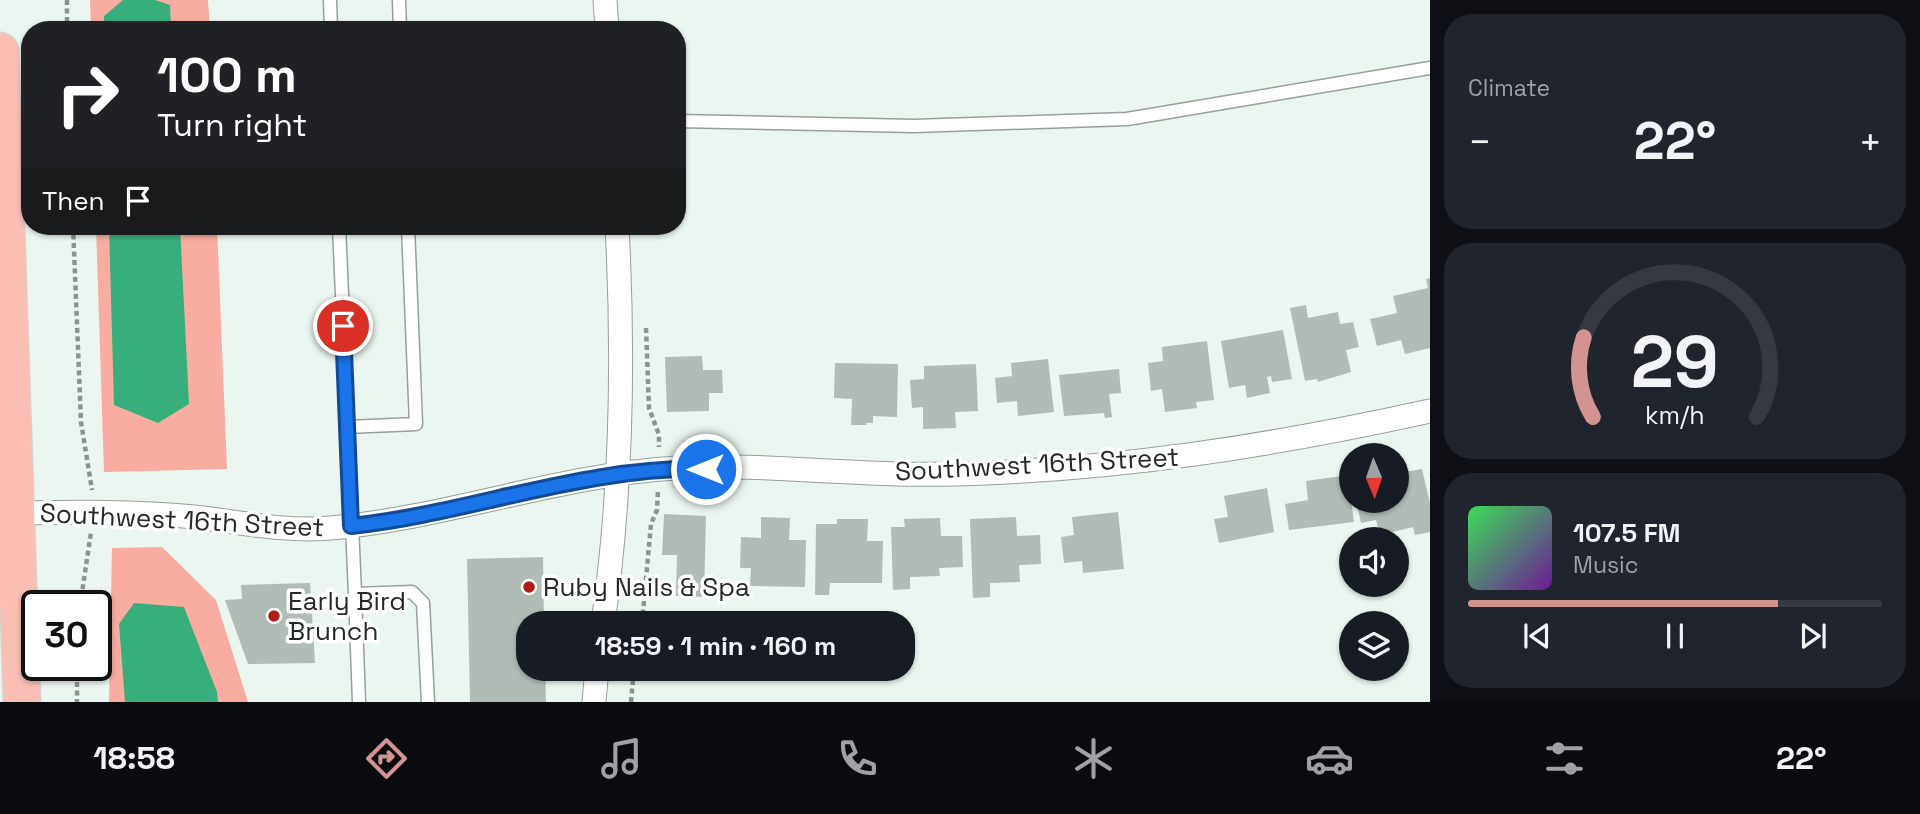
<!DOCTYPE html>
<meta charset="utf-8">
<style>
body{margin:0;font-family:"Space Grotesk",sans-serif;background:#20242c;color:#f1f3f6;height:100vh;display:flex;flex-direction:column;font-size:26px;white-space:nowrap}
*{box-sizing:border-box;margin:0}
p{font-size:23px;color:#9ea1a6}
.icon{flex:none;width:38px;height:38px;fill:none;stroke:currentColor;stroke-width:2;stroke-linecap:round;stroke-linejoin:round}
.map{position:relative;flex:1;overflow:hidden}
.drawer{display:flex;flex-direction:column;gap:14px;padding:14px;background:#0d0f14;width:490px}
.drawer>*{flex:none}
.hud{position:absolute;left:21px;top:21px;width:665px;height:214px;border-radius:28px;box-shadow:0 2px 5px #0004;background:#202124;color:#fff;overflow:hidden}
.needle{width:46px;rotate:178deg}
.fabs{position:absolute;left:1339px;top:443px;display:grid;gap:14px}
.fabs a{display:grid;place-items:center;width:70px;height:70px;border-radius:50%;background:#171b24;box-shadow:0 2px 5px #0004;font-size:35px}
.speed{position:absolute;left:21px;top:590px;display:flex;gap:14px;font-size:35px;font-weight:700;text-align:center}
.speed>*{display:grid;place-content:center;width:91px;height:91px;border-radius:50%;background:#171b24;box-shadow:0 2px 5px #0004;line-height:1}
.speed .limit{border:4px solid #111;border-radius:10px;background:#fff;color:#111}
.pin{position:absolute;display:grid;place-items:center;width:60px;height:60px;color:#fff;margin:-30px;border:4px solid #fff;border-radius:50%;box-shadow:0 2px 7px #0007}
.me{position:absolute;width:77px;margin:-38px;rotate:270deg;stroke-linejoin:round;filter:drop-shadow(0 0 5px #0008)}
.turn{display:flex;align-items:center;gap:24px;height:147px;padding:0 21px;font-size:32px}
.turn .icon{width:91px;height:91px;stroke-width:2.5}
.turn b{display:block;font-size:49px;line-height:60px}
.then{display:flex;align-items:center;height:66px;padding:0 21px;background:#0003;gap:14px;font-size:26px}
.big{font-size:52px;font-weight:800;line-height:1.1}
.drawer .tile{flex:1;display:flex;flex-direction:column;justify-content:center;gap:10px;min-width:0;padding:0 24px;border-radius:28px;background:#20242c}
.drawer .dial{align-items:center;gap:0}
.dial svg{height:182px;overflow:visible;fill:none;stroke:#363941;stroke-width:7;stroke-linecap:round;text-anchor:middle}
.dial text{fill:#f1f3f6;stroke:none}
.song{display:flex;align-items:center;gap:21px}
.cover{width:84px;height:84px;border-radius:10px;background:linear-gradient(135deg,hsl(130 70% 55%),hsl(280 70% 35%))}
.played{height:7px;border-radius:4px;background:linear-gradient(90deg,#d39391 75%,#363941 75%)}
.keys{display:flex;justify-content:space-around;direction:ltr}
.heat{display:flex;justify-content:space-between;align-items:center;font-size:38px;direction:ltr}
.trip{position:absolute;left:516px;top:611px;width:399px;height:70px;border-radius:28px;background:#171b24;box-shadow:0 2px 5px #0004;font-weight:800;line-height:70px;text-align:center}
.tab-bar{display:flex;height:112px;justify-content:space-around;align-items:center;background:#090b0e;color:#9ea1a6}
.tab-bar .icon{width:49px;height:49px}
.tab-bar .current{color:#d39391}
.tab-bar b{font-size:32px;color:#f1f3f6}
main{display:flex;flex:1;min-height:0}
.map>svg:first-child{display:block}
.green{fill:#f9ada0}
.water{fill:#38ae7c}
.building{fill:#b1bcb6}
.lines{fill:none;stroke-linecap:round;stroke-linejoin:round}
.service-casing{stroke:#96a09a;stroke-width:15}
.minor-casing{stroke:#96a09a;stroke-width:25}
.primary-casing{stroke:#d3d4d4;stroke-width:39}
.path{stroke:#8c938f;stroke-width:4.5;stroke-dasharray:5 3.5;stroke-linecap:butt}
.service{stroke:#fff;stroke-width:12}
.minor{stroke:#fff;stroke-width:23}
.primary{stroke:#fbbeb5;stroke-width:37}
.route-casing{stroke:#114b97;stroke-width:18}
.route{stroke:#1a73e8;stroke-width:12}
.poi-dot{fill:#ae1e15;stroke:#fff;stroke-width:2.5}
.labels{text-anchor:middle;stroke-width:7;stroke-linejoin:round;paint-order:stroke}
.street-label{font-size:26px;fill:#242826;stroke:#fff}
.poi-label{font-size:26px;fill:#242826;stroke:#fff;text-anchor:start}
</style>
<main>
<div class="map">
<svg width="1430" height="702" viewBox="0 0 1430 702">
<rect width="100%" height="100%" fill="#ebf6f0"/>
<!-- green -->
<path class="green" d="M90 0H208L210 30H91Z
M96 226H217L227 469 104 472Z
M162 547 216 600 248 702H109L112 548Z"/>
<!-- water -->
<path class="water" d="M123 0H155L170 5 171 30H104V16Z
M109 226H180L189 404 158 423 114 405Z
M134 603 184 607 217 692 218 702H125L119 624Z"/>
<!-- building -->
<path class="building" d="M1430 278V348L1405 354 1401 340 1377 346 1370 319 1397 313 1393 296 1428 288 1426 279Z
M1306 305 1308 318 1338 312 1340 324 1353 322 1359 347 1346 350 1351 372 1318 382 1317 379 1305 381 1290 308Z
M1283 330 1292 379 1272 382 1271 376 1267 377 1270 393 1247 398 1245 385 1229 388 1221 341Z
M1207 341 1214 400 1196 402 1197 408 1165 412 1162 389 1151 391 1148 363 1163 361 1162 347Z
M702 356 703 370H722L723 393H709V411L667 412 665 357Z
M1048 359 1054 412 1018 416 1017 401 997 403 995 378 1012 376 1011 363Z
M835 363 898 364 897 417 873 416V423H866L867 425H851L852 399 834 398Z
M976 364 978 411 955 412 956 428 923 429V407L912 408 910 380 924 379V366Z
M1119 369 1121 393 1109 394 1112 417 1105 418 1104 413 1064 416 1059 375Z
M1402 459 1405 472 1422 469 1430 503V532L1415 535 1413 527 1380 535 1376 520 1361 523 1356 500H1396V460Z
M1348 475 1354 522 1289 530 1285 504 1308 500 1306 481Z
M1267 488 1274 532 1219 543 1214 519 1228 517 1224 496Z
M1118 512 1124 569 1083 573 1082 561 1064 563 1061 537 1074 535 1072 517Z
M664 514 706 516 704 597 676 596 677 555H662Z
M761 517 790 518 789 540H806L805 587 750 586 751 568H740L741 537 761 538Z
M1016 517 1017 536 1040 535 1041 564 1019 565 1020 582 990 583V597L973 598 970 519Z
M940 518 941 536H962L963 567 939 568 940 576 910 577V589L893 590 891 527H905L904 519Z
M837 519H868L867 541H883L882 583H830L829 595H815L816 524H837Z
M543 557 544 623H528V668H545L546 702H470L467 559Z
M310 583 315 663 248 664 225 600 242 599 241 585Z"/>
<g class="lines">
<defs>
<path id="service" d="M330 0 331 30
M399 0 400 30
M677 121 914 126 1127 119 1430 68
M339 226 355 594 412 592 423 603 428 702
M347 427 416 424 408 226
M355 594 359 702"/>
<path id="minor" d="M605 0 607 30
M15 513C75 512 135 511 194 517 239 522 285 532 330 528 447 518 558 475 676 468 768 463 862 477 955 474 1118 470 1271 446 1430 411
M603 623C622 491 624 358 617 226
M594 702 597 668"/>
<path id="primary" d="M0 51 22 702"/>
</defs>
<!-- service casing -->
<use href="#service" class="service-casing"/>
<!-- minor casing -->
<use href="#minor" class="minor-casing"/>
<!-- primary casing -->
<use href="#primary" class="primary-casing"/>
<!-- path -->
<path class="path" d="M67 0V30
M73 226 81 422 92 490
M646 328 649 408 659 435V447
M80 606 91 532
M642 623 651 524 657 510 658 490
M77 665V702
M631 702 634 668"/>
<!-- service -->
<use href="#service" class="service"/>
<!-- minor -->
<use href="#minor" class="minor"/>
<!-- primary -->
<use href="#primary" class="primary"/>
</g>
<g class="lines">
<defs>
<path id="route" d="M343 326 351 526C471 513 585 466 706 469"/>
</defs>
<!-- route casing -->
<use href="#route" class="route-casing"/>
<!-- route -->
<use href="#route" class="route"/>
</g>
<!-- markers -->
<g class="poi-dot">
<circle cx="529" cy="587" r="7"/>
<circle cx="274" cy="616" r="7"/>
</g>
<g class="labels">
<!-- street labels -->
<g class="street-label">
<text transform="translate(1037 464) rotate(-3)" y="9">Southwest 16th Street</text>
<text transform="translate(182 520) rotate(3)" y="9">Southwest 16th Street</text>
</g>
<!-- poi labels -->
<g class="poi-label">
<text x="543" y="596">Ruby Nails &amp; Spa</text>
<text x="288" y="610">Early Bird<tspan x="288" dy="30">Brunch</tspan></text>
</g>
</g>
</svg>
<div class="fabs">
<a><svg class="needle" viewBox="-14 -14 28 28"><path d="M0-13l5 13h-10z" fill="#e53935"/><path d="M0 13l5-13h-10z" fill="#9ea1a6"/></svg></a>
<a><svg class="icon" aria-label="sound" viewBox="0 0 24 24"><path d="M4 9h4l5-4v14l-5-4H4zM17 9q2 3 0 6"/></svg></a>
<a><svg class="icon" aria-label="layers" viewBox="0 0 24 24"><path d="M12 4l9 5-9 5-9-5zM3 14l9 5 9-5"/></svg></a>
</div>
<div class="speed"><div class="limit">30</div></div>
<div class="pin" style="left:343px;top:326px;background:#d93025"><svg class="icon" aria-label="arrive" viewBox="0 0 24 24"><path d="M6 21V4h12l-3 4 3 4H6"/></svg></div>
<svg class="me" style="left:706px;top:469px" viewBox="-20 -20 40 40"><circle r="17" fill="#1a73e8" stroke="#fff" stroke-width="3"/><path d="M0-11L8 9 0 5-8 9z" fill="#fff"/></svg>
<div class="trip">18:59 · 1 min · 160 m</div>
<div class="hud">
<div class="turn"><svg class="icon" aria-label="right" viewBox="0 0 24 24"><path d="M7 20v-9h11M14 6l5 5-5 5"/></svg><div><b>100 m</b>Turn right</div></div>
<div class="then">Then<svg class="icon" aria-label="arrive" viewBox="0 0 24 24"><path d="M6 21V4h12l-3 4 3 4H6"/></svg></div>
</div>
</div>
<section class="drawer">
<div class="tile"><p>Climate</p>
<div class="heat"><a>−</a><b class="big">22°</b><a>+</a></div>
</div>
<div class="tile dial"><svg viewBox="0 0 100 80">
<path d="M14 69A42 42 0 1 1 86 69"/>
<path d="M14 69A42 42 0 0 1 10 34" stroke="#d39391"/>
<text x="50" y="56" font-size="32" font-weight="700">29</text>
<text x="50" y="72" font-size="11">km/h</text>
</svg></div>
<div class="tile">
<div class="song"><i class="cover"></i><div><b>107.5 FM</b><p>Music</p></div></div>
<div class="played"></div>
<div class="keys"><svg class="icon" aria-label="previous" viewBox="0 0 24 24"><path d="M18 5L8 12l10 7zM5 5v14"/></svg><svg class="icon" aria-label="pause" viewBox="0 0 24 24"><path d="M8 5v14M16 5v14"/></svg><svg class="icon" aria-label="next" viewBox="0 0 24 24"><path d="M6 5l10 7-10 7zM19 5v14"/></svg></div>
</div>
</section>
</main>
<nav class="tab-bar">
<b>18:58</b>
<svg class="icon current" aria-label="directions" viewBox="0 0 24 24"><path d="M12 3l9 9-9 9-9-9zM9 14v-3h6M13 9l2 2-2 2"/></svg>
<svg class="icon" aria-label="music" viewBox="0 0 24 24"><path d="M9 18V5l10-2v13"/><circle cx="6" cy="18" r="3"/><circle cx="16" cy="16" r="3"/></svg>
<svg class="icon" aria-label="phone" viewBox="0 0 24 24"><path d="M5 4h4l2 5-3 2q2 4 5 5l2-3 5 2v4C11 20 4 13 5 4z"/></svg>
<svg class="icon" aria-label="climate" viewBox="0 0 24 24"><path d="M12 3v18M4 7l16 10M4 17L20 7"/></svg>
<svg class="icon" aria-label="car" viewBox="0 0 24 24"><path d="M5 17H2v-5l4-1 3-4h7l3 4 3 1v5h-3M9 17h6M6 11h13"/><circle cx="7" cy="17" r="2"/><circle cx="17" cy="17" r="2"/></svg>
<svg class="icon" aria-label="filters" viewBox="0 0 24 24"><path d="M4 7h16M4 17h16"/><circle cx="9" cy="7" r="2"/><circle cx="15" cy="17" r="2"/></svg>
<b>22°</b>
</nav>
